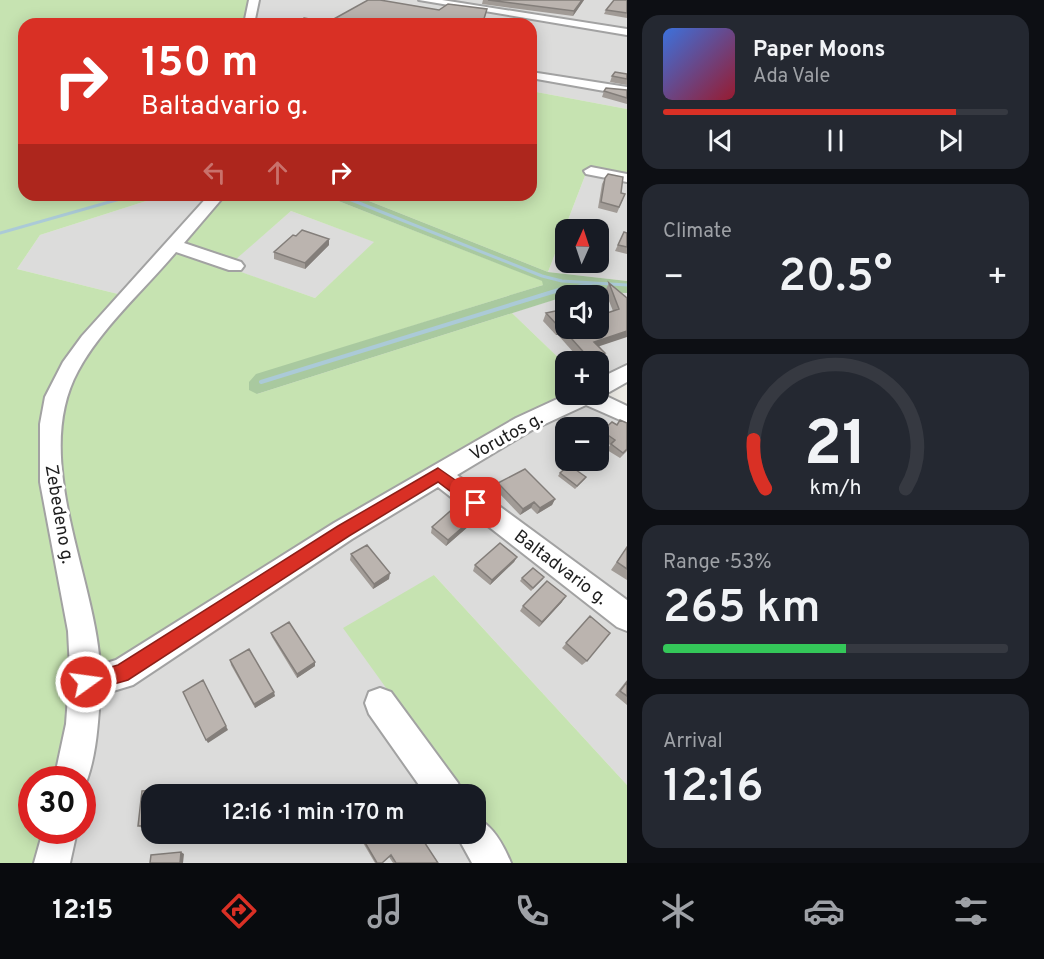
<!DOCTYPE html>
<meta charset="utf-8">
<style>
body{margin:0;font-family:Overpass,sans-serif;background:#242831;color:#f1f3f6;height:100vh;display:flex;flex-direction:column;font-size:22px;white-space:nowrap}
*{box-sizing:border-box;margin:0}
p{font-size:20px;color:#9ea1a6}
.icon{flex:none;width:33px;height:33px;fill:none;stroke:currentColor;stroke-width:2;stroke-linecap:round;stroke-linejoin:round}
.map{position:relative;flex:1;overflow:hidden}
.sheet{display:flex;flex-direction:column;gap:15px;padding:15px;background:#0d0f14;width:417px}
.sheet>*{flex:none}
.top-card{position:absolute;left:18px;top:18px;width:519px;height:183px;border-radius:18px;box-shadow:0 3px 15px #0003;background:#d93025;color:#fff;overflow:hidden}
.needle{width:39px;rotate:3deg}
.fabs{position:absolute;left:555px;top:219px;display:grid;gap:12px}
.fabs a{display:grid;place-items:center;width:54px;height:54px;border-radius:12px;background:#171b24;box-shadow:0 3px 15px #0003;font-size:30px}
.speed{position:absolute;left:18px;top:766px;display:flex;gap:12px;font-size:30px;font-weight:700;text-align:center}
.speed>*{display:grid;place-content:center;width:78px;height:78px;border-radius:50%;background:#171b24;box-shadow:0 3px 15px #0003;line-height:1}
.speed .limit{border:9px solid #d22;background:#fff;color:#111}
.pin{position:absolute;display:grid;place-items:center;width:51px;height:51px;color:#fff;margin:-26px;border-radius:12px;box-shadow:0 3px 9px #0006}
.me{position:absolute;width:66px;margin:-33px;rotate:76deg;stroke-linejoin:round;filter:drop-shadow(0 0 4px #0008)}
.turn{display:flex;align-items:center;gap:21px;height:126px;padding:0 24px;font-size:27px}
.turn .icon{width:78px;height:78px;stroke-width:2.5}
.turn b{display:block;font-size:42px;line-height:51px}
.lanes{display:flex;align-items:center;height:57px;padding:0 24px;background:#0003;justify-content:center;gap:30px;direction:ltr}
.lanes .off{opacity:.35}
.big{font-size:45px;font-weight:600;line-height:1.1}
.sheet .card{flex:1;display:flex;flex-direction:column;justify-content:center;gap:9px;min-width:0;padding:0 21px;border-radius:18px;background:#242831}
.sheet .dial{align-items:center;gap:0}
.dial svg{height:156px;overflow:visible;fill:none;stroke:#363941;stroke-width:7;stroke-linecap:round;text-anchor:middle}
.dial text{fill:#f1f3f6;stroke:none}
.song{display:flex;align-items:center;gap:18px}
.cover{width:72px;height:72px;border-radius:9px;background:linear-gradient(135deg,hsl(220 70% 55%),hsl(350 70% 35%))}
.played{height:6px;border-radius:3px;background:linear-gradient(90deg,#d93025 85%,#363941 85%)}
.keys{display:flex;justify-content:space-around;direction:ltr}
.heat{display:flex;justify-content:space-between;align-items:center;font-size:33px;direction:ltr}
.charge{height:9px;border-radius:4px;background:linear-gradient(90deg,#34c759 53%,#363941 0)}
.trip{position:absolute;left:141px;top:784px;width:345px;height:60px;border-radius:18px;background:#171b24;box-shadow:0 3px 15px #0003;font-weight:600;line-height:60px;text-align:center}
.dock{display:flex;height:96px;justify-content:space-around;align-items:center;background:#090b0e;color:#9ea1a6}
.dock .icon{width:42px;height:42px}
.dock .current{color:#d93025}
.dock b{font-size:27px;color:#f1f3f6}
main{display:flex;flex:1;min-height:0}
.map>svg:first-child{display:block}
.residential{fill:#dcdcdb;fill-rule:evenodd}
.grass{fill:#c6e3b1;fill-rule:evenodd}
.forest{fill:#a9c99f}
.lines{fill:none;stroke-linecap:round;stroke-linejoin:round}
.stream-far1{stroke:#abcad7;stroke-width:3}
.stream{stroke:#abcad7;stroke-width:4}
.minor-casing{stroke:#a2a2a2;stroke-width:4}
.minor{fill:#fff;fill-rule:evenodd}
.wall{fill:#a19b96}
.shaded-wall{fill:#837e7a}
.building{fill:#bbb4af;stroke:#837e7a;stroke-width:1.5}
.route{fill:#d93025;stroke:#8d1f18;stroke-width:1.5}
.labels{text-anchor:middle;stroke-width:6;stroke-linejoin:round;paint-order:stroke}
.street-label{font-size:18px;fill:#1e1e1e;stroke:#fff}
</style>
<main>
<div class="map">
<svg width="627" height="863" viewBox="0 0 627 863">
<rect width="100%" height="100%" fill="#eeece6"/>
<!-- residential -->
<path class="residential" d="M258 0H417L434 3 437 0H627V109L531 91V24H253Z
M588 168 627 175V281L548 272ZM566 230H598V262H566Z
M165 195H212L122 295 17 269 40 235Z
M291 211 375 242 315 298 226 267Z
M579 292 627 293V378L606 394 627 406V785L434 575 431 748 463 795H152V834H476V813L510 863H67L74 831H82L83 789 96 667 351 516 598 394V362H566L565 364 512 313 565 296 566 328H598V296L567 295ZM566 428H598V460H566Z"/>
<!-- grass -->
<path class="grass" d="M0 0H252L247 24H24V195H165L40 235 17 269 122 295 67 354 43 401 39 435 41 480 72 612 67 780H32V831H55L47 863H0Z
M531 91 627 109V175L588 168 548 272 354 195H531Z
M222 195H323L543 281V285L256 375 257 394 512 313 565 364 566 394 573 395 114 664 96 667 60 477 58 412 87 349ZM291 211 374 242 315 298 227 267Z
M434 575 627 785V863H510L476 813V795H463L343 628Z"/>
<!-- forest -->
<path class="forest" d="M323 195H354L548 272 627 281V293L579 292 257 394 249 390V382L256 374 543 285 542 281Z"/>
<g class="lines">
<!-- stream-far1 -->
<path class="stream-far1" d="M339 195 542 276 562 281 627 285
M0 233 134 195
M556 291 593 283"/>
<!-- stream -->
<path class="stream" d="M261 382 562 289"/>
<defs>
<path id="minor" d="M249 0H259L254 24H244Z
M419 0H442L627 29V35Z
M531 72 627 87V95L531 78Z
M591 167 627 174V182L586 174 584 171Z
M209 195H225L184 243 241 262 244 266 241 270H229L176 252C144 290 102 327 78 371 31 457 94 574 100 665L116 660 334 523 516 418 568 394H598V379L627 365V382L604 395 627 406V423L586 405 532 430 457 475 627 600V631L617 627 438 487 352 539 133 685 100 695C98 726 96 763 82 792V780H54L66 724 70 669 68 631 40 482V424L45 397 63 362 82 336Z
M380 688 391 692 458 783 463 795H426L369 714 365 703 369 692Z
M476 818C493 825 504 846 511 863H472L456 834H476Z
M43 831H77L70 863H34Z"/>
</defs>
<!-- minor casing -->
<use href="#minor" class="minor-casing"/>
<!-- minor -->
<use href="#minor" class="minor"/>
</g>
<!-- wall -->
<path class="wall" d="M483 0H584L573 16 482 4Z
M627 0V18L604 14 606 10Z
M487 9 483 24H296L332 23V20L439 10Z
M627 74V85L610 82 612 76Z
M627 90V104L602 97 604 91Z
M605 178 621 193 625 194 617 213 598 208 602 184Z
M624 232 627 233V254L615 251Z
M329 245 305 269 274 259V252Z
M609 283 627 298 599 347 605 353 601 360 597 362H582L558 335H556L543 321 546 313 566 328 613 311 605 291Z
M627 423V451L620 458 607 450 610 445 598 437 602 431 617 425Z
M560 473 586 477 584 480 575 489 558 476Z
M498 483 555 499 552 505 537 514 531 508 520 515 496 490Z
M470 525 446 546 431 533 432 527Z
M627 547V580L611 570Z
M351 554 389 579 373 589 350 560Z
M517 557 514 562 490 585 473 571 475 565Z
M522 578 543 579 531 591 520 581Z
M562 602 539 627 520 611 523 606Z
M590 616 587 661 582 665 562 648Z
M271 633 315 662V666L297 678 272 637Z
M230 660 275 696 255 708 231 665Z
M627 680V705L615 695Z
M191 788 193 791V795H152V827L142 828 138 826 142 791Z
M360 834H419L438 863H393L389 857 382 863H375L359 836Z"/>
<!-- shaded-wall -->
<path class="shaded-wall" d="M582 0H584L573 16 574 11Z
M329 239V245L305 269V263Z
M566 326 561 327 558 335H556L559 327Z
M627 331V337L591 349 594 342Z
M605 353 601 360 597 362H586L588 357Z
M555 499 552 505 537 514 540 508Z
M534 502 531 508 520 515 523 509Z
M472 519 470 525 446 546 448 540Z
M517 557 514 562 490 585 492 580Z
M390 573 389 579 373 589 374 584Z
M566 596 562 602 539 627 542 622Z
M315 662V666L297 678V674Z
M274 692 275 696 255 708 254 704Z
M226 726 228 730 208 743 206 740Z
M191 788 193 791V795H190Z
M181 852 184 854 183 863H180Z"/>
<!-- building -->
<path class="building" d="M368 0H380L439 10 448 4 487 9 483 22 480 24H352L332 20Z
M488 0H582L574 11Z
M614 0H627V13L606 10Z
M304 18 337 24H296Z
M615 72 627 74V79L612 76Z
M606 88 627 90V98L604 91Z
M608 174 623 177 621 193 625 194 619 207 601 202 605 178Z
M302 230 329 239 305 263 274 252 293 235 296 236Z
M624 232 627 233V247L618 245Z
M609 283 627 298V331L594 342 605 353 588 357 561 327 566 326V328H598V316L619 309Z
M560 310 566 316V326L559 327 546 313Z
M620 420 627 423V449L623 453 611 444 615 440 602 431 612 422 617 425Z
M569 465 586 477 577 486 560 473Z
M525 469 555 499 540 508 534 502 523 509 498 483Z
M456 506 472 519 448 540 432 527Z
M500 543 517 557 492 580 475 565Z
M367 545 390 573 374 584 351 554Z
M627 547V569L617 562Z
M533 568 544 577 533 588 522 578Z
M547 581 566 596 542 622 523 606Z
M590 616 610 633 587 661 566 643Z
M289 622 315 662 297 674 271 633Z
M249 649 274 692 254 704 230 660Z
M203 680 226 726 206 740 183 692Z
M627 682V696L620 691Z
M191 788 190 795H152V825L138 826 142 791Z
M360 834H419L438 863H396L391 855 382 863H377Z
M181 852 180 863H150L151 855Z"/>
<!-- route -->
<path class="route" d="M438 468 481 498 484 503 481 507H471L438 482 349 536 128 680 86 692 79 689 77 682 79 676 118 665 338 526Z"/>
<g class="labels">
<!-- street labels -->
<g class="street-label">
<text transform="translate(506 436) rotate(-29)" y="6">Vorutos g.</text>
<text transform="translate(60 514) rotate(80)" y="6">Zebedeno g.</text>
<text transform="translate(561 567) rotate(37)" y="6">Baltadvario g.</text>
</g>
</g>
</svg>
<div class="fabs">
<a><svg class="needle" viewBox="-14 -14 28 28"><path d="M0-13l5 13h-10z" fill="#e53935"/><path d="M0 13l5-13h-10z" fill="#9ea1a6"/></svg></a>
<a><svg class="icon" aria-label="sound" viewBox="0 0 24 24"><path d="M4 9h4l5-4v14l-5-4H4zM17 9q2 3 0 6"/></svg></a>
<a>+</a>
<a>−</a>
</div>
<div class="speed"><div class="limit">30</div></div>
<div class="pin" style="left:476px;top:503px;background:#d93025"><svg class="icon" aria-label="arrive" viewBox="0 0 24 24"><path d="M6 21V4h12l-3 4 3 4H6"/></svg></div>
<svg class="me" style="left:86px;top:682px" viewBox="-20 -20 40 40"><circle r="17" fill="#d93025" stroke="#fff" stroke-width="3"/><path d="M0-11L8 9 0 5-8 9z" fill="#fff"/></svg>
<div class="trip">12:16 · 1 min · 170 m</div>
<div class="top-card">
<div class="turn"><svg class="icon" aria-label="right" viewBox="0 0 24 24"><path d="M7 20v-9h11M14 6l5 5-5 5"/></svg><div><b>150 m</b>Baltadvario g.</div></div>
<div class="lanes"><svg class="icon off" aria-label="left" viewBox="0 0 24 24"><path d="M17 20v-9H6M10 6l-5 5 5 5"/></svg><svg class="icon off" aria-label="ahead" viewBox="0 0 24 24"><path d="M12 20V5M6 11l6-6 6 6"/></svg><svg class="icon" aria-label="right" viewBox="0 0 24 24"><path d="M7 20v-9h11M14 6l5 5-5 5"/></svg></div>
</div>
</div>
<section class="sheet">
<div class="card">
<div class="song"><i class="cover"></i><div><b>Paper Moons</b><p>Ada Vale</p></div></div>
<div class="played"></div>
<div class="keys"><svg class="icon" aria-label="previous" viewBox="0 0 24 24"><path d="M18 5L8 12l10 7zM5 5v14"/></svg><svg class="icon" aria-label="pause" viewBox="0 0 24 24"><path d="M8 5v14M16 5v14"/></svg><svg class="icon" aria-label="next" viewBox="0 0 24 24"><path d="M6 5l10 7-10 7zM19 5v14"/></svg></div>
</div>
<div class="card"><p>Climate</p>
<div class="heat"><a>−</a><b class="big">20.5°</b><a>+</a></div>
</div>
<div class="card dial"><svg viewBox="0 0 100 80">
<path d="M14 69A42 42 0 1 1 86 69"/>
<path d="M14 69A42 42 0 0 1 8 44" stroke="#d93025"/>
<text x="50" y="56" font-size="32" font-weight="700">21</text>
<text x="50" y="72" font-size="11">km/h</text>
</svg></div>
<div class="card"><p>Range · 53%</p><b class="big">265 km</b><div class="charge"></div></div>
<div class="card"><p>Arrival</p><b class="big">12:16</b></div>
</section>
</main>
<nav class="dock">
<b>12:15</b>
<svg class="icon current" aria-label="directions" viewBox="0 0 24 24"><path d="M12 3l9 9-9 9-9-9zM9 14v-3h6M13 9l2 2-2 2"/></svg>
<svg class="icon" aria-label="music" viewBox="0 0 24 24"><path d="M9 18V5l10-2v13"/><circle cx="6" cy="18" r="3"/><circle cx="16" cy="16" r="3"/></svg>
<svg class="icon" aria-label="phone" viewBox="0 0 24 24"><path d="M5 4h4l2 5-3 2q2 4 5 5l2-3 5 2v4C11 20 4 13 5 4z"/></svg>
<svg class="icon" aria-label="climate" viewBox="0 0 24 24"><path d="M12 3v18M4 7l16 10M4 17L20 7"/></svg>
<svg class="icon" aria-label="car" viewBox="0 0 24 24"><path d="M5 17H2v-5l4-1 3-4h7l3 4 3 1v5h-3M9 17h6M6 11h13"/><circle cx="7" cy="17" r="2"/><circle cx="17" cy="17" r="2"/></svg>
<svg class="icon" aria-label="filters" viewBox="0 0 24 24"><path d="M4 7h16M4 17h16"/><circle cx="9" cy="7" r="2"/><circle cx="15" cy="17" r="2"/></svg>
</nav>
